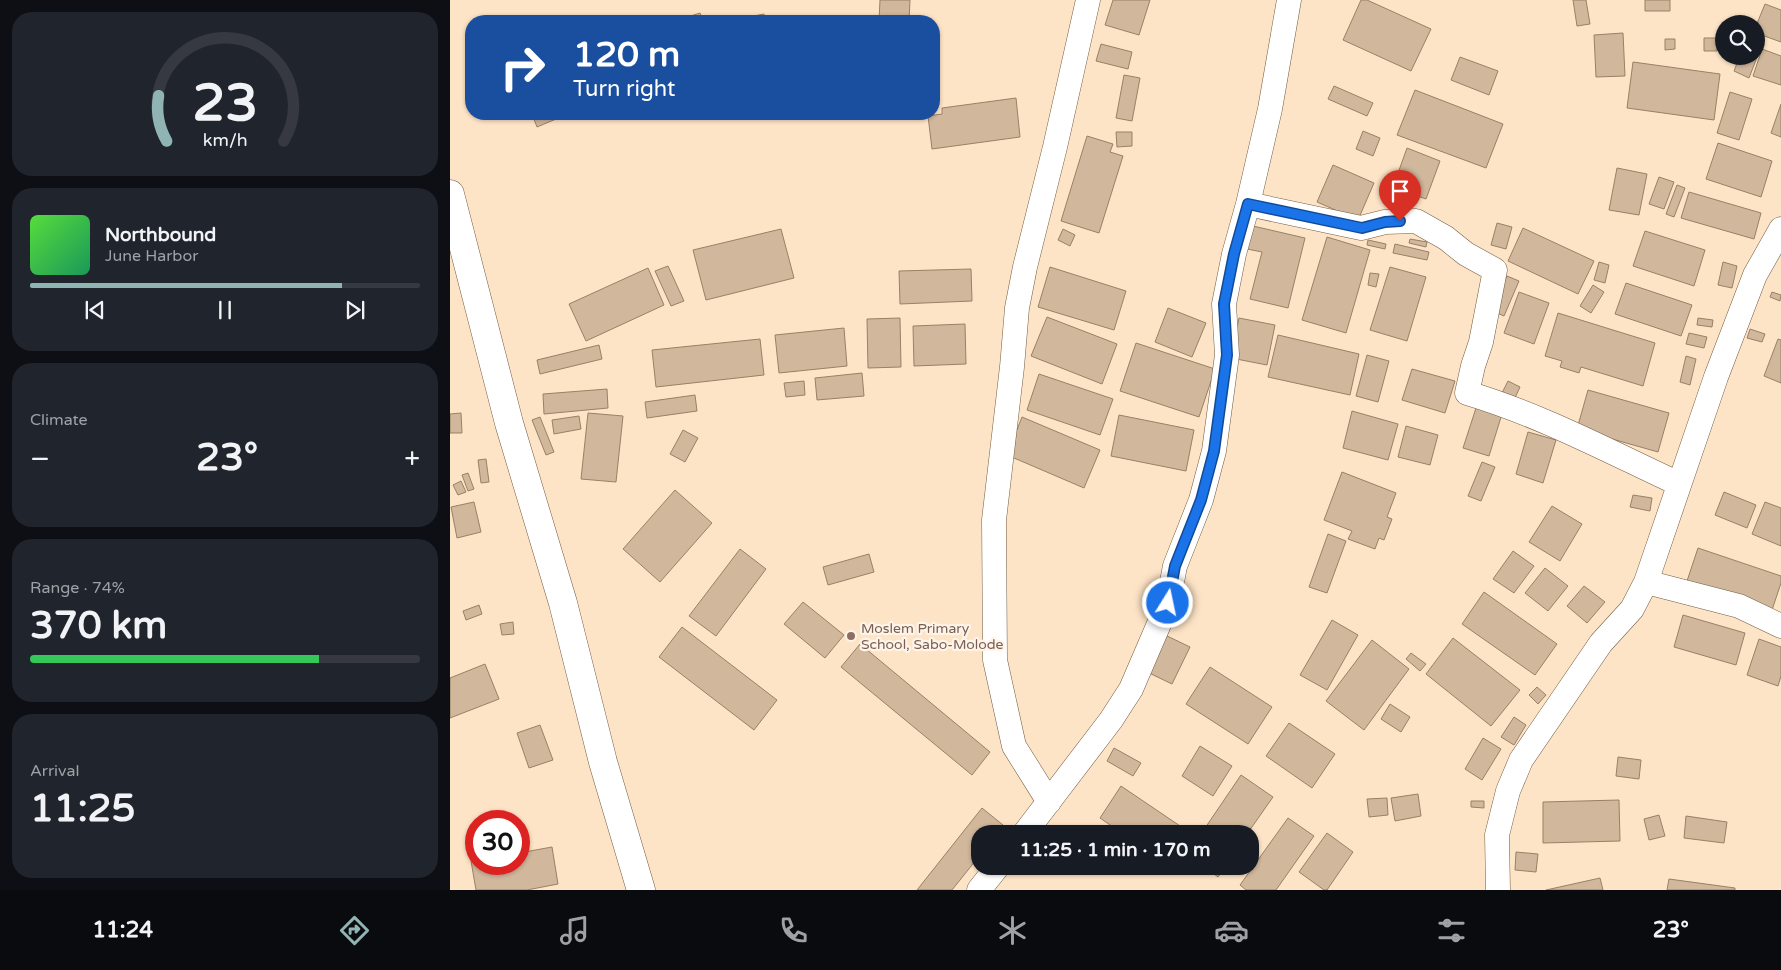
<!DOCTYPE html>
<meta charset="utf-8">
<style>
body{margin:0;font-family:"Varela Round",sans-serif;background:#20242c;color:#f1f3f6;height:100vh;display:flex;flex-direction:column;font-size:19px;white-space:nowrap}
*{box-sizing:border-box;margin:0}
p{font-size:16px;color:#9ea1a6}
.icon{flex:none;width:28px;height:28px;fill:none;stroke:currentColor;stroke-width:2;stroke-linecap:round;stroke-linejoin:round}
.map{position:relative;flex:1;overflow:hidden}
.details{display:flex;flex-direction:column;gap:12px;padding:12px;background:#0d0f14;width:450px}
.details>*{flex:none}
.guide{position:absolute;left:15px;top:15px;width:475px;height:105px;border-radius:20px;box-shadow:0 1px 4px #0004;background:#1a4fa0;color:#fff;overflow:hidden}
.buttons{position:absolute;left:1265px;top:15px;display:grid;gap:10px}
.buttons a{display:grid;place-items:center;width:50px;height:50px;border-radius:50%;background:#171b24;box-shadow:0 1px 4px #0004;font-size:25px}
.speed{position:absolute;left:15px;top:810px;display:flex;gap:10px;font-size:25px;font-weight:700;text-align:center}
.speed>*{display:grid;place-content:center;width:65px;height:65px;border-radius:50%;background:#171b24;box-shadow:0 1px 4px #0004;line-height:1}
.speed .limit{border:8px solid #d22;background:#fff;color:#111}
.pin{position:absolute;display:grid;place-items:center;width:42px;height:42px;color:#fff;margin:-51px -21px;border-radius:50% 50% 50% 0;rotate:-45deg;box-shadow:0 0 5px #0007}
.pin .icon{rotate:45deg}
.me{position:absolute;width:55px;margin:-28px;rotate:10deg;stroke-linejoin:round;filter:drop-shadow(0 0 4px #0008)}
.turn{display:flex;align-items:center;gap:18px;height:105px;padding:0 25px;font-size:22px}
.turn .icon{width:65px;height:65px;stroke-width:2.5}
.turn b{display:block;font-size:35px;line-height:42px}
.big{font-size:38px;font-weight:700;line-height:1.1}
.details .widget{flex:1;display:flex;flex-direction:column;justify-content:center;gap:8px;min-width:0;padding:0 18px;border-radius:20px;background:#20242c}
.details .dial{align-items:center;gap:0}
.dial svg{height:130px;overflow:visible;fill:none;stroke:#363941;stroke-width:7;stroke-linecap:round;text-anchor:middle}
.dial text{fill:#f1f3f6;stroke:none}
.song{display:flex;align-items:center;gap:15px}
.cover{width:60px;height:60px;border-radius:8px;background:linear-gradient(135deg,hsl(110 70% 55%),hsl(150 70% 35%))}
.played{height:5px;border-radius:2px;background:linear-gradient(90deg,#90b4b4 80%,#363941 80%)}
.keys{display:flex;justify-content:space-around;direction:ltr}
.heat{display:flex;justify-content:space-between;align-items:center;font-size:28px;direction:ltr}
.charge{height:8px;border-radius:4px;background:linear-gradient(90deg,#34c759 74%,#363941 0)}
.trip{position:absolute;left:521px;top:825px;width:288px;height:50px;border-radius:20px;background:#171b24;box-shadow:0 1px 4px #0004;font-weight:700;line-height:50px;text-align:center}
.dock{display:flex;height:80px;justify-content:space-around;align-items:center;background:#090b0e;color:#9ea1a6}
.dock .icon{width:35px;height:35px}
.dock .current{color:#90b4b4}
.dock b{font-size:22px;color:#f1f3f6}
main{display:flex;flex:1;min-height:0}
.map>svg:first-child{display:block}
.building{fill:#d1b79b;stroke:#998166}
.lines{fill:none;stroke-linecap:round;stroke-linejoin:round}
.street-casing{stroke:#725c42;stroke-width:25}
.secondary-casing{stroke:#725c42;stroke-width:29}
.street{stroke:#fff;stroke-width:24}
.secondary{stroke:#fff;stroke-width:28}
.route-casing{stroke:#114b97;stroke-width:12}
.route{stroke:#1a73e8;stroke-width:9}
.education-dot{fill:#8d6e63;stroke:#fff4e8;stroke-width:2}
.labels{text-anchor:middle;stroke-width:4.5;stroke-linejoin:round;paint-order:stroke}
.education-label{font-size:14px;fill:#785e54;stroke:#fff4e8;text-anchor:start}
</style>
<main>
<section class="details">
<div class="widget dial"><svg viewBox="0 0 100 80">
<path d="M14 69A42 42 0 1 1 86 69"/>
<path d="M14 69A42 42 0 0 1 9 41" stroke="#90b4b4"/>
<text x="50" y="56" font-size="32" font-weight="700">23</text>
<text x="50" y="72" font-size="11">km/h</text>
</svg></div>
<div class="widget">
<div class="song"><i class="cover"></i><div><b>Northbound</b><p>June Harbor</p></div></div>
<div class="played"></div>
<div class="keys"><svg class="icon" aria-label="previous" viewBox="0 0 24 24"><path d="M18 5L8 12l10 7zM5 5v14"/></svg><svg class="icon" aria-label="pause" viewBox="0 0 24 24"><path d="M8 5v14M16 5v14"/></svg><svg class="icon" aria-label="next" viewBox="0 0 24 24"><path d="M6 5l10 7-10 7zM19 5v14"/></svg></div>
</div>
<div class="widget"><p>Climate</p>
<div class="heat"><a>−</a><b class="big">23°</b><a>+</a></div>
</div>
<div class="widget"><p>Range · 74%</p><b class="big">370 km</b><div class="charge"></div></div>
<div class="widget"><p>Arrival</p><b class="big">11:25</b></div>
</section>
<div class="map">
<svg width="1331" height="890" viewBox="0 0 1331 890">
<rect width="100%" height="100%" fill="#fee4c6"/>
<!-- building -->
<path class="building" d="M430 0H460L459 21H429Z
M663 0H700L689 35 655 25Z
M911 0H917L981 29 961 71 893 40Z
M1123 0H1136L1140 24 1127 26Z
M1195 0H1220V11H1195Z
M1315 4 1331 10V42L1306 33V26Z
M250 13 253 21H225Z
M314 14 315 21H277Z
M1173 33 1175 76 1146 77 1144 35Z
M1254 38H1267V51H1254Z
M1215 39H1225V49L1215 50Z
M651 44 682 52 678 69 646 61Z
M1306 45 1311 47 1299 78 1284 71 1290 56H1306Z
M1312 49 1331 56V85L1303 76Z
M1010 57 1048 71 1039 95 1001 80Z
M1183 62 1270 74 1264 120 1177 108Z
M674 75 690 78 682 121 666 118Z
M884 86 923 103 917 116 878 99Z
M965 90 1053 124 1036 168 947 135Z
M1280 92 1302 99 1289 140 1267 133Z
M566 98 570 137 482 149 478 116 492 114V108Z
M1331 104V137L1321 133Z
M82 114H118L87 127Z
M913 131 930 138 923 156 906 149Z
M666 132H682V146L667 147Z
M637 136 663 144 660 152 673 156 649 233 611 221Z
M1268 143 1322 161 1311 197 1256 179Z
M957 148 990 161 976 199 943 187Z
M883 165 924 183 908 220 867 202Z
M1167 168 1197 174 1189 215 1159 210Z
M1209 177 1224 182 1214 209 1199 204Z
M1227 185 1235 188 1224 217 1216 214Z
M1239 192 1311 213 1304 239 1231 218Z
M1047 223 1062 227 1056 249 1041 245Z
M803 226 855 238 838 308 800 299 812 252 797 249Z
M1073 228 1144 261 1128 294 1058 261Z
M331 229 344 278 256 300 243 250Z
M613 229 625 235 620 246 608 240Z
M1195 231 1255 250 1244 286 1183 266Z
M877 237 920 250 896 333 852 320Z
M960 239 977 242 976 247 959 243Z
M918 240 936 244 935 249 917 245Z
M945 244 979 252 977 260 943 253Z
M1149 262 1159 265 1155 283 1144 280Z
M1273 262 1287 266 1282 288 1268 285Z
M218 266 234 301 221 306 205 271Z
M600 267 676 291 664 330 588 307Z
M940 267 976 277 957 341 920 330Z
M198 268 214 305 136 341 119 304Z
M521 269 522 301 450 304 449 271Z
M920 273 929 274 926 287 918 285Z
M1057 276 1069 281 1054 316 1042 311Z
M1176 283 1242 305 1231 336 1165 314Z
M1143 285 1154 292 1141 313 1130 306Z
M1069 292 1099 303 1084 344 1054 333Z
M1322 292 1331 295 1330 301 1320 297Z
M718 308 756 323 742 357 705 342Z
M1108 313 1205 343 1193 386 1131 367 1129 373 1110 367 1112 361 1095 356Z
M597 317 667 344 652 384 581 356Z
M450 318 451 367 418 368 417 319Z
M789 318 825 325 817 365 781 358Z
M1248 318 1263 320 1262 327 1247 325Z
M515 324 516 364 464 366 463 326Z
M394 328 397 366 329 373 325 335Z
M1300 329 1315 334 1312 342 1297 338Z
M1239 333 1257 337 1254 348 1236 344Z
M828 335 909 354 900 395 818 377Z
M310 339 314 375 206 387 202 350Z
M1328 339 1331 340V383L1314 376Z
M686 343 765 369 749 417 670 391Z
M149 345 152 359 90 374 87 360Z
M917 355 939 361 928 402 906 396Z
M1236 356 1246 359 1240 385 1230 382Z
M962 369 1005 381 995 413 952 400Z
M412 373 414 396 367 400 365 378Z
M589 374 663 399 650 435 577 410Z
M354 381 355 395 336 397 334 383Z
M1058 381 1070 387 1064 400 1051 395Z
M157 389 158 408 94 414 93 394Z
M1138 390 1219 413 1208 452 1127 429Z
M245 395 247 411 197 418 195 402Z
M1027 405 1052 414 1039 456 1013 448Z
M902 411 948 424 938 460 893 448Z
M11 413 12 433H0V414Z
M138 413 173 416 166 482 131 479Z
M669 415 744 430 736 471 661 456Z
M129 416 131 429 104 434 102 420Z
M90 417 104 452 96 455 82 420Z
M572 417 650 450 634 488 557 455Z
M956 426 988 435 980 465 948 457Z
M233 430 248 438 235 462 220 454Z
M1078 432 1106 440 1093 483 1066 474Z
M36 459 39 482 31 483 28 460Z
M1032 462 1045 467 1031 501 1018 496Z
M892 472 946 493 937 517 942 519 934 540 929 538 925 549 898 539 902 531 874 520Z
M18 473 24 489 18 491 12 475Z
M11 481 16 492 8 495 3 485Z
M225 490 262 523 210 582 173 549Z
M1274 492 1306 505 1297 528 1265 515Z
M1183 495 1202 498 1200 511 1180 507Z
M24 502 31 532 7 538 1 507Z
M1315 502 1331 508V546L1302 534Z
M1102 506 1132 524 1110 561 1079 542Z
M878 534 896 541 877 593 859 587Z
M1248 548 1331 576V583L1322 610 1237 581Z
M290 549 316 569 266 636 239 616Z
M1063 551 1084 566 1064 593 1043 579Z
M419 554 424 572 378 585 373 567Z
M1095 568 1118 586 1098 611 1075 593Z
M1134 586 1155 602 1137 623 1117 606Z
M1034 592 1107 644 1085 675 1012 624Z
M353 602 394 635 375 658 334 624Z
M29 605 32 614 16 620 13 611Z
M1233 615 1295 633 1286 665 1224 647Z
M882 620 908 635 877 690 850 675Z
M63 622 64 634 52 635 50 624Z
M232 627 327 700 304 730 209 657Z
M713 634 740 647 722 684 695 671Z
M1003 638 1070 690 1041 726 976 674Z
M1309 639 1331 647V676L1328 686 1297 675Z
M922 640 959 669 914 730 876 701Z
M410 644 540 752 522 775 391 667Z
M961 653 976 664 970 671 956 659Z
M35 664 49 699 0 718V678Z
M760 667 822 707 798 744 736 704Z
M1087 687 1096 695 1088 704 1079 695Z
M940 704 960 717 951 732 931 719Z
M1064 717 1076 725 1064 745 1051 737Z
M839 723 885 754 862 788 816 756Z
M90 725 103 760 79 768 67 733Z
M1033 738 1051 749 1032 780 1015 769Z
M750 746 782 766 763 796 732 776Z
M664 748 691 763 683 776 657 761Z
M1168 757 1191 760 1189 779 1166 776Z
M791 775 823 797 797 834H751Z
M671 786 736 830 734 834H673L650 818Z
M968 794 971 816 945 821 941 798Z
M937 798 938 815 919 817 917 799Z
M1169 800 1170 841 1093 843V802Z
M1021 801H1034V808L1021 807Z
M532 808 553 825 547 834H530V855L502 890H467Z
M1209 815 1215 836 1199 840 1194 819Z
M1236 816 1277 822 1274 843 1234 838Z
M838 818 864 836 826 890H796L790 885Z
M877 833 903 852 877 890H874L849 872Z
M102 847 108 884 77 890H26L21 861 26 860V864H69V853Z
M1066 852 1088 854 1086 872 1065 870Z
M753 866H775L768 877Z
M1150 878 1153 890H1096Z
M1219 879 1285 888V890H1217Z"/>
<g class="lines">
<defs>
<path id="street" d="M798 204 911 228 935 222 966 221 996 238 1016 254 1045 270 1031 342 1023 366 1017 393C1091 415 1160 452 1229 484
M1196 582 1289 606 1331 626
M599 802 564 746 545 660 544 520 562 367 567 308 575 267 605 147 638 0
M574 834 661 720 681 689 718 603 725 566 751 500 764 451 777 355 774 304 784 254 798 204 820 109 839 0
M529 890 548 866
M1048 890 1047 835 1058 791 1071 760 1151 643 1182 609 1196 582 1266 377 1305 275 1331 229"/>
<path id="secondary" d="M0 194 59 423 113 603 153 762 191 890"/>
</defs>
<!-- street casing -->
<use href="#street" class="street-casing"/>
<!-- secondary casing -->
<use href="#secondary" class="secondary-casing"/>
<!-- street -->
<use href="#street" class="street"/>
<!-- secondary -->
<use href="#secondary" class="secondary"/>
</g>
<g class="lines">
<defs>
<path id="route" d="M718 603 725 566 751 500 764 451 777 355 774 304 784 254 798 204 912 228 935 222 950 221"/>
</defs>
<!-- route casing -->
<use href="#route" class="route-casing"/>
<!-- route -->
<use href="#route" class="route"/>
</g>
<!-- markers -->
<circle class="education-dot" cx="401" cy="636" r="5"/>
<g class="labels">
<!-- education labels -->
<g class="education-label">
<text x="411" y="633">Moslem Primary<tspan x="411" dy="16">School, Sabo-Molode</tspan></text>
</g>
</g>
</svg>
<div class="buttons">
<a><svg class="icon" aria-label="search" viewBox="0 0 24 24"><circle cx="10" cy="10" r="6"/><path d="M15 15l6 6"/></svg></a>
</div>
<div class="speed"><div class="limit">30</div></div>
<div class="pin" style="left:950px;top:221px;background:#d93025"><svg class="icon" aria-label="arrive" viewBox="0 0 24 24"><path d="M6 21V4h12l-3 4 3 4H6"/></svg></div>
<svg class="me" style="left:718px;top:603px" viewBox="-20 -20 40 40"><circle r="17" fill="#1a73e8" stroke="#fff" stroke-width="3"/><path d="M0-11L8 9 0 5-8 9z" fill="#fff"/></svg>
<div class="trip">11:25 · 1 min · 170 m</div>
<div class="guide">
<div class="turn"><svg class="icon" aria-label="right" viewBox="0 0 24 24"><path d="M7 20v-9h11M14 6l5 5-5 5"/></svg><div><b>120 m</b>Turn right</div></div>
</div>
</div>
</main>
<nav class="dock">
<b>11:24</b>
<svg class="icon current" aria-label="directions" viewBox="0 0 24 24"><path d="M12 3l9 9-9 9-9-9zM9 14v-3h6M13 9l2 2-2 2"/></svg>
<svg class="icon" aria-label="music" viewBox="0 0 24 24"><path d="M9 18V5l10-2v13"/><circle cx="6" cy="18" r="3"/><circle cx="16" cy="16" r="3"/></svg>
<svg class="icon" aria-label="phone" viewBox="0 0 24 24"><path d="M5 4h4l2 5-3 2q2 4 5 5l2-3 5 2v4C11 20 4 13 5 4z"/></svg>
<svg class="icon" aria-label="climate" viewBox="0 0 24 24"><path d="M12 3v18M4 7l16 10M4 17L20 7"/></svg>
<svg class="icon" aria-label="car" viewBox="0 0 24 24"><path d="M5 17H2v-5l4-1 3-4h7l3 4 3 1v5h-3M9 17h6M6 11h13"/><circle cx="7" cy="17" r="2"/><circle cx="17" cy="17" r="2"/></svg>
<svg class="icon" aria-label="filters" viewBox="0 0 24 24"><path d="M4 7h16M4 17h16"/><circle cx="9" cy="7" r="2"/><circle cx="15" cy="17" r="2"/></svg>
<b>23°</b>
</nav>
